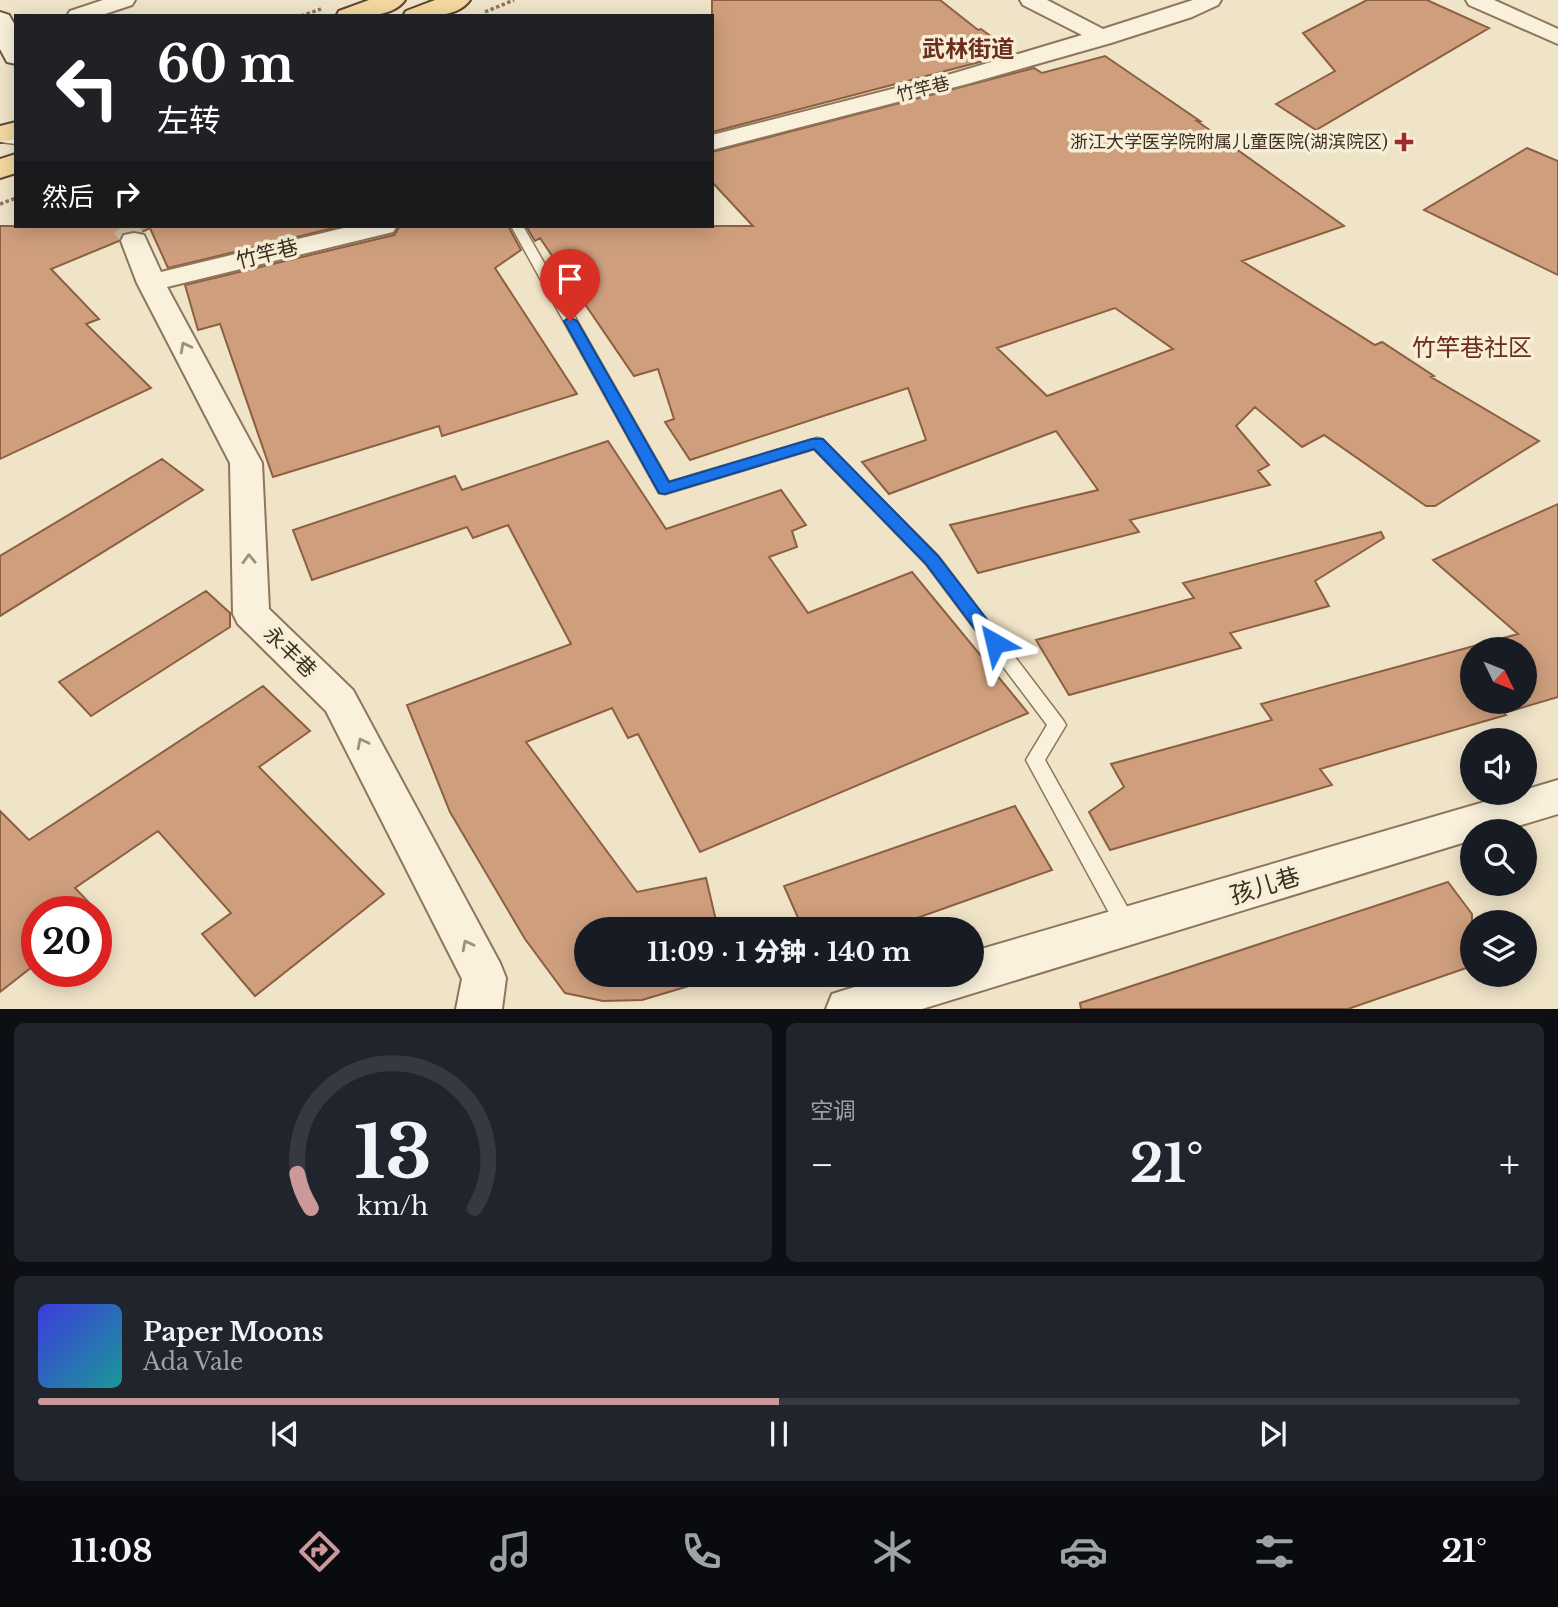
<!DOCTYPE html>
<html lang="zh">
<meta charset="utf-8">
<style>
body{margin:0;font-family:"Libre Baskerville","Noto Sans SC",serif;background:#20242c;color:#f1f3f6;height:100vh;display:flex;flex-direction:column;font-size:26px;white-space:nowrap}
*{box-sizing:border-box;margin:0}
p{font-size:23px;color:#9ea1a6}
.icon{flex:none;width:38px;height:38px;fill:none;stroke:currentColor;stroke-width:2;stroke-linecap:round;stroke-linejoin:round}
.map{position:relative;height:1009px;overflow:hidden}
.details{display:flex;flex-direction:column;gap:14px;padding:14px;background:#0d0f14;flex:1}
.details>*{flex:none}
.banner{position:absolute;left:14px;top:14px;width:700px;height:214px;border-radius:0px;box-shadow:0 4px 18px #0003;background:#202124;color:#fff;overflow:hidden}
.needle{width:46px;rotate:133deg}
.controls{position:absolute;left:1460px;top:637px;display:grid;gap:14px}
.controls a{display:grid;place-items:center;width:77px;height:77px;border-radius:50%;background:#171b24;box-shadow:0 4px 18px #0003;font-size:35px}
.speed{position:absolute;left:21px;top:896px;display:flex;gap:14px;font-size:35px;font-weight:700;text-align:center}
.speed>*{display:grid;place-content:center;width:91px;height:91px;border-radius:50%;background:#171b24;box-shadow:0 4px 18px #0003;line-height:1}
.speed .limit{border:10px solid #d22;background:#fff;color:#111}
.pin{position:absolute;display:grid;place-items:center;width:60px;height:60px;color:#fff;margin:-72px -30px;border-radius:50% 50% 50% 0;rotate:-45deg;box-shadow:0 0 7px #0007}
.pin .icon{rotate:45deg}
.me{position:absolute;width:77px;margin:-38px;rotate:323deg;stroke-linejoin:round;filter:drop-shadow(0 0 5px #0008)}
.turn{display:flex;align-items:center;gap:24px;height:147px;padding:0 28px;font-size:32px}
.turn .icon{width:91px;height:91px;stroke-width:2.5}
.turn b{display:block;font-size:49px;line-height:60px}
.then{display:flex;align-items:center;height:66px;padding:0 28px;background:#0003;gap:14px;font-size:26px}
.big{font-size:52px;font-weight:800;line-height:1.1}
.details .card{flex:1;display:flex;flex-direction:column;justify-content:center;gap:10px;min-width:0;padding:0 24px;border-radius:10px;background:#20242c}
.details .dial{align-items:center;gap:0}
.dial svg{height:182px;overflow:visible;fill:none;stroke:#363941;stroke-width:7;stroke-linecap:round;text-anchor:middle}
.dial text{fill:#f1f3f6;stroke:none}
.song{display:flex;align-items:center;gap:21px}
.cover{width:84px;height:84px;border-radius:10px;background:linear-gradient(135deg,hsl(240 70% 55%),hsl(180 70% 35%))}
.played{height:7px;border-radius:4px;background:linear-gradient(90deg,#cc999b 50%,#363941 50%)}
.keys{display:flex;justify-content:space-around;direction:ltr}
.heat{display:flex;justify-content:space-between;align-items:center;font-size:38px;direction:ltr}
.details .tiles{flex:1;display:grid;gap:14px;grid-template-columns:1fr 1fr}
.card:last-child{grid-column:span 2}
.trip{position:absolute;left:574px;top:917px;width:410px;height:70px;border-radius:35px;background:#171b24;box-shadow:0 4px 18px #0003;font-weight:800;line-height:70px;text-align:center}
.tabs{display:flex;height:112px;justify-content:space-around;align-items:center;background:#090b0e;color:#9ea1a6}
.tabs .icon{width:49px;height:49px}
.tabs .active{color:#cc999b}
.tabs b{font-size:32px;color:#f1f3f6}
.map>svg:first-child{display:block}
.building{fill:#cf9f7d;stroke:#8d5f41;stroke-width:2;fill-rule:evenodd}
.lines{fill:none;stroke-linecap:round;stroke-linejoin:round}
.minor-tunnel{stroke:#ccc0a6;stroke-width:24;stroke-dasharray:24 12;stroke-linecap:butt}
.service-casing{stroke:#8d765c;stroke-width:3}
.minor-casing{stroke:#8d765c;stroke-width:4}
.secondary-casing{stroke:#6f573f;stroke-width:4}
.primary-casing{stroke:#5b4430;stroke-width:4}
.path{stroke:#8d765c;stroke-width:3.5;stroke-dasharray:3.5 2.5;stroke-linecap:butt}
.service{fill:#faf1dc;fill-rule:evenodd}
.minor{fill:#faf1dc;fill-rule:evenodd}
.secondary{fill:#faf1dc;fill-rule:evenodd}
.primary{fill:#f3d9a0;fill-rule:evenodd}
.oneway{stroke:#9c907e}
.route{fill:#1a73e8;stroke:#114b97;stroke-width:2}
.poi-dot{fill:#9e2a2b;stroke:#f7eed8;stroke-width:2.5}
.labels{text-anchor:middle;stroke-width:7;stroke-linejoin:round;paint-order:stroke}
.far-street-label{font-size:18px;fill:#3d2e20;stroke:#f7eed8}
.far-poi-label{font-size:18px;fill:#3d2e20;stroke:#f7eed8;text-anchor:end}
.street-label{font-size:21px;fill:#3d2e20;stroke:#f7eed8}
.far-district-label{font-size:23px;font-weight:bold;fill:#6b2e1e;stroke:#f7eed8}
.quarter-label{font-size:24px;fill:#6b2e1e;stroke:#f7eed8}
.near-street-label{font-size:24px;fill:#3d2e20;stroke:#f7eed8}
</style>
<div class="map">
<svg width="1558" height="1009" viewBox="0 0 1558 1009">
<rect width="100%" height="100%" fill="#f0e4c8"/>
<!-- building -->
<path class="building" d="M712 0H940L978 30 981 29 1014 53 712 132Z
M1367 0H1427L1489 28 1316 130 1276 104 1335 71 1303 33Z
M1105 56 1200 121H1197L1344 226 1242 261 1375 345 1382 342 1434 376 1431 377 1539 441 1435 506H1426L1324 435 1302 447 1255 407 1236 426 1269 465 1258 471 1270 485 1130 520 1139 532 978 573 950 525 1098 490 1056 431 889 494 862 462 926 440 908 388 690 460 665 422 674 419 658 369 634 376 540 238 535 241 526 226H753L712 182V152L1034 68 1042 73ZM1115 308 1173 349 1047 396 997 348Z
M1527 148 1558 161V275L1424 210Z
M0 226H342L168 268 150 228 142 232 133 230 123 232 119 241 51 269 99 319 86 324 151 388 0 459Z
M400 226H508L521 250 495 268 577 394 442 436 439 426 273 477 220 324 198 330 185 285 394 235Z
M608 441 666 529 781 490 806 525 792 531 797 547 769 557 808 613 912 572 1028 713 700 852 638 734 628 738 612 708 526 742 637 892 706 878 718 929H586V975H726L642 1000 603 1001 565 993 525 939 450 812 407 705 571 644 508 525 473 538 467 527 312 580 293 530 455 476 462 490Z
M162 459 203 490 0 616V556Z
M1558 504V697L1504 713 1506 715 1320 769 1332 785 1110 850 1089 812 1124 787 1111 764 1272 720 1261 704 1518 634 1433 560ZM1472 649H1524V702H1472Z
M1381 532 1384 538 1315 581 1329 606 1230 633 1241 648 1069 695 1036 640 1194 598 1183 583Z
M206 591 230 613V627L91 716 59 682Z
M263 686 310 731 259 767 384 894 255 996 202 934 231 913 158 831 75 888 98 912H37V963L0 992V811L29 840Z
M1015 806 1052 870 886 929H803L784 886Z
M1448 882 1472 914V966L1348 1009H1081L1080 1003Z"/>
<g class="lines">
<!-- minor-tunnel -->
<path class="minor-tunnel" d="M124 226 134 241"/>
<defs>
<path id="service" d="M0 136 16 137V144L0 142Z
M511 226H523L669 482 817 438 822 439 938 556 1063 720 1066 725 1045 760 1134 919 1137 926 1134 933 1127 935 1120 933 1026 760 1047 725 926 564 814 449 665 494 659 493Z"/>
<path id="minor" d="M103 0H135L132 5 99 16H67L70 11Z
M1020 0H1047L1103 29 1193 0H1221L1218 5 1192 17 1111 43 967 84 712 150V135L951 74 1082 35 1023 5Z
M1466 0H1494L1558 29V44L1469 5Z
M352 226H397L393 232 167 287 262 463 269 609 353 690 500 963 506 978 502 1009H456L462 979 326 711 238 624 233 614 230 463 137 283 121 241 124 235 134 233 144 235 161 272Z
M1558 780V814L1501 831H1472V840L922 1009H826L832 994 893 975H971V952L1515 793H1524V790Z"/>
<path id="secondary" d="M0 12 9 15 16 27V64L7 62 0 49Z"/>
<path id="primary" d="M369 0H405C392 19 356 16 336 16L339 11Z
M435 0H470C457 19 423 16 403 16L406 11Z
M16 122V139L0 142V126Z
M16 154V173L0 178V159Z"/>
</defs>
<!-- service casing -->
<use href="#service" class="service-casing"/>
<!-- minor casing -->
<use href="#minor" class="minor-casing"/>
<!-- secondary casing -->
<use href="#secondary" class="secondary-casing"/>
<!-- primary casing -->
<use href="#primary" class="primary-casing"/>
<!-- path -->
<path class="path" d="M485 12 514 0
M301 16 321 9
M0 204 16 198"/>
<!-- service -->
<use href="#service" class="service"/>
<!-- minor -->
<use href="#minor" class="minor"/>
<!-- secondary -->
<use href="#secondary" class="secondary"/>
<!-- primary -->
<use href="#primary" class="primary"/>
</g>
<!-- one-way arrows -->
<defs><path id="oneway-chevron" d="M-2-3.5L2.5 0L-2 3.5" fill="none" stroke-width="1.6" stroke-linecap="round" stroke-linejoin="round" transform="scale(1.75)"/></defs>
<g class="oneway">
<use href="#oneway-chevron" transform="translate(185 347) rotate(-118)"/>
<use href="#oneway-chevron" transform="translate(249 559) rotate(-92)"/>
<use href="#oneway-chevron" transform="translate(362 743) rotate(-117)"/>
<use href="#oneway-chevron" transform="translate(467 945) rotate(-117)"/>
</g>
<!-- route -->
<path class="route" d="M570 317 577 321 669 482 812 439H823L938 556 1001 638 1003 643 1001 648H989L926 564 814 449 665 494 659 493 564 321Z"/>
<!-- markers -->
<path class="poi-dot" d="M1400.5 131.5h7v7h7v7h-7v7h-7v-7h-7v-7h7z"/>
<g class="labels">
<!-- far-street labels -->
<g class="far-street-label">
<text transform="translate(923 89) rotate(-14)" y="6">竹竿巷</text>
</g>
<!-- far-poi labels -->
<g class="far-poi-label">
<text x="1388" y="148">浙江大学医学院附属儿童医院(湖滨院区)</text>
</g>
<!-- street labels -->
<g class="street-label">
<text transform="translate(267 254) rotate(-14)" y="7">竹竿巷</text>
<text transform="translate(290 652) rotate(44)" y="7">永丰巷</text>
</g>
<!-- far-district labels -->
<g class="far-district-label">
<text x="968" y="57">武林街道</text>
</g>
<!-- quarter labels -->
<g class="quarter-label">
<text x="1472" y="356">竹竿巷社区</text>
</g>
<!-- near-street labels -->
<g class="near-street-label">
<text transform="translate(1265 886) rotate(-17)" y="8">孩儿巷</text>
</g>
</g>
</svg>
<div class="controls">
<a><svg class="needle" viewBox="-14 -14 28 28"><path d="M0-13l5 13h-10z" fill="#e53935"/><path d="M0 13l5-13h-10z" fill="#9ea1a6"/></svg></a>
<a><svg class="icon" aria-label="sound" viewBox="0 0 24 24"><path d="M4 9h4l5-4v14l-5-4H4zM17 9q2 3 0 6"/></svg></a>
<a><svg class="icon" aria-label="search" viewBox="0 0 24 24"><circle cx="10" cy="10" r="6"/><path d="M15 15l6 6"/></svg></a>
<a><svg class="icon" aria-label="layers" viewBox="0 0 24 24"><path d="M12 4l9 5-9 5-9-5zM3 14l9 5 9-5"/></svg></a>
</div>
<div class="speed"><div class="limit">20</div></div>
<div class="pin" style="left:570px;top:321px;background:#d93025"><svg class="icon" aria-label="arrive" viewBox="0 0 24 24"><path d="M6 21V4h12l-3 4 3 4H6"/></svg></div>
<svg class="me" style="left:995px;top:643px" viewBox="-20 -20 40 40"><path d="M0-17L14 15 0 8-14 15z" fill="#1a73e8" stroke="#fff" stroke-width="4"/></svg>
<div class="trip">11:09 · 1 分钟 · 140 m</div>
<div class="banner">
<div class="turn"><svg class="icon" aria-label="left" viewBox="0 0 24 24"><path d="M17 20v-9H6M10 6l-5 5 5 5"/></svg><div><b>60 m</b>左转</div></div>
<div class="then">然后<svg class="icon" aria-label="right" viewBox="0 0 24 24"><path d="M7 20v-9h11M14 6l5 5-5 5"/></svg></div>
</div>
</div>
<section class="details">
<div class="tiles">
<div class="card dial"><svg viewBox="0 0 100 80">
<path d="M14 69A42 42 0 1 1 86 69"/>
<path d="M14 69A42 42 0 0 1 8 54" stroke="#cc999b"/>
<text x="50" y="56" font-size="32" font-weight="700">13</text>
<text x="50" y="72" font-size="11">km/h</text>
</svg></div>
<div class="card"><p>空调</p>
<div class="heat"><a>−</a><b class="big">21°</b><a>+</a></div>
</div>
<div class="card">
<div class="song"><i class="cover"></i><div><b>Paper Moons</b><p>Ada Vale</p></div></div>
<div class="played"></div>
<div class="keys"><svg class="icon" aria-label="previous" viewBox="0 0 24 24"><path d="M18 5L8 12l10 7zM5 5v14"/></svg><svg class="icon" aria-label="pause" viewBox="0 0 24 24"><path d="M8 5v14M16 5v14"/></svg><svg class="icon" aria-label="next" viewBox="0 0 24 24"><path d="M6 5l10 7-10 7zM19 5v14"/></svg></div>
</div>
</div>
</section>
<nav class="tabs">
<b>11:08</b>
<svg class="icon active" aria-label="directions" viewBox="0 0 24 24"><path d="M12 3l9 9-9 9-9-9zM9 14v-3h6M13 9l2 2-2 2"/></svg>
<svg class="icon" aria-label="music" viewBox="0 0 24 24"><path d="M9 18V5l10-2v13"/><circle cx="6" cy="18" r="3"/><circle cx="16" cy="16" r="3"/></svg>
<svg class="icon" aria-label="phone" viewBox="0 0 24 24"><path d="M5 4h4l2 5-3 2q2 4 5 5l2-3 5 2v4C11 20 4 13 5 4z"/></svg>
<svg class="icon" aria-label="climate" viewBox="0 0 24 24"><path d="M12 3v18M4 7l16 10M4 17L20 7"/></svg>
<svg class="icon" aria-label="car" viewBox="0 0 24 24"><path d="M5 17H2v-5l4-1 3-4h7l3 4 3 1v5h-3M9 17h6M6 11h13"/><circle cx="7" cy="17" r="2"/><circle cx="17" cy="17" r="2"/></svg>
<svg class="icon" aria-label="filters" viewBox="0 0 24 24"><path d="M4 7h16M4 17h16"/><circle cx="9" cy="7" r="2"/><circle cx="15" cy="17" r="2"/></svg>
<b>21°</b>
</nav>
